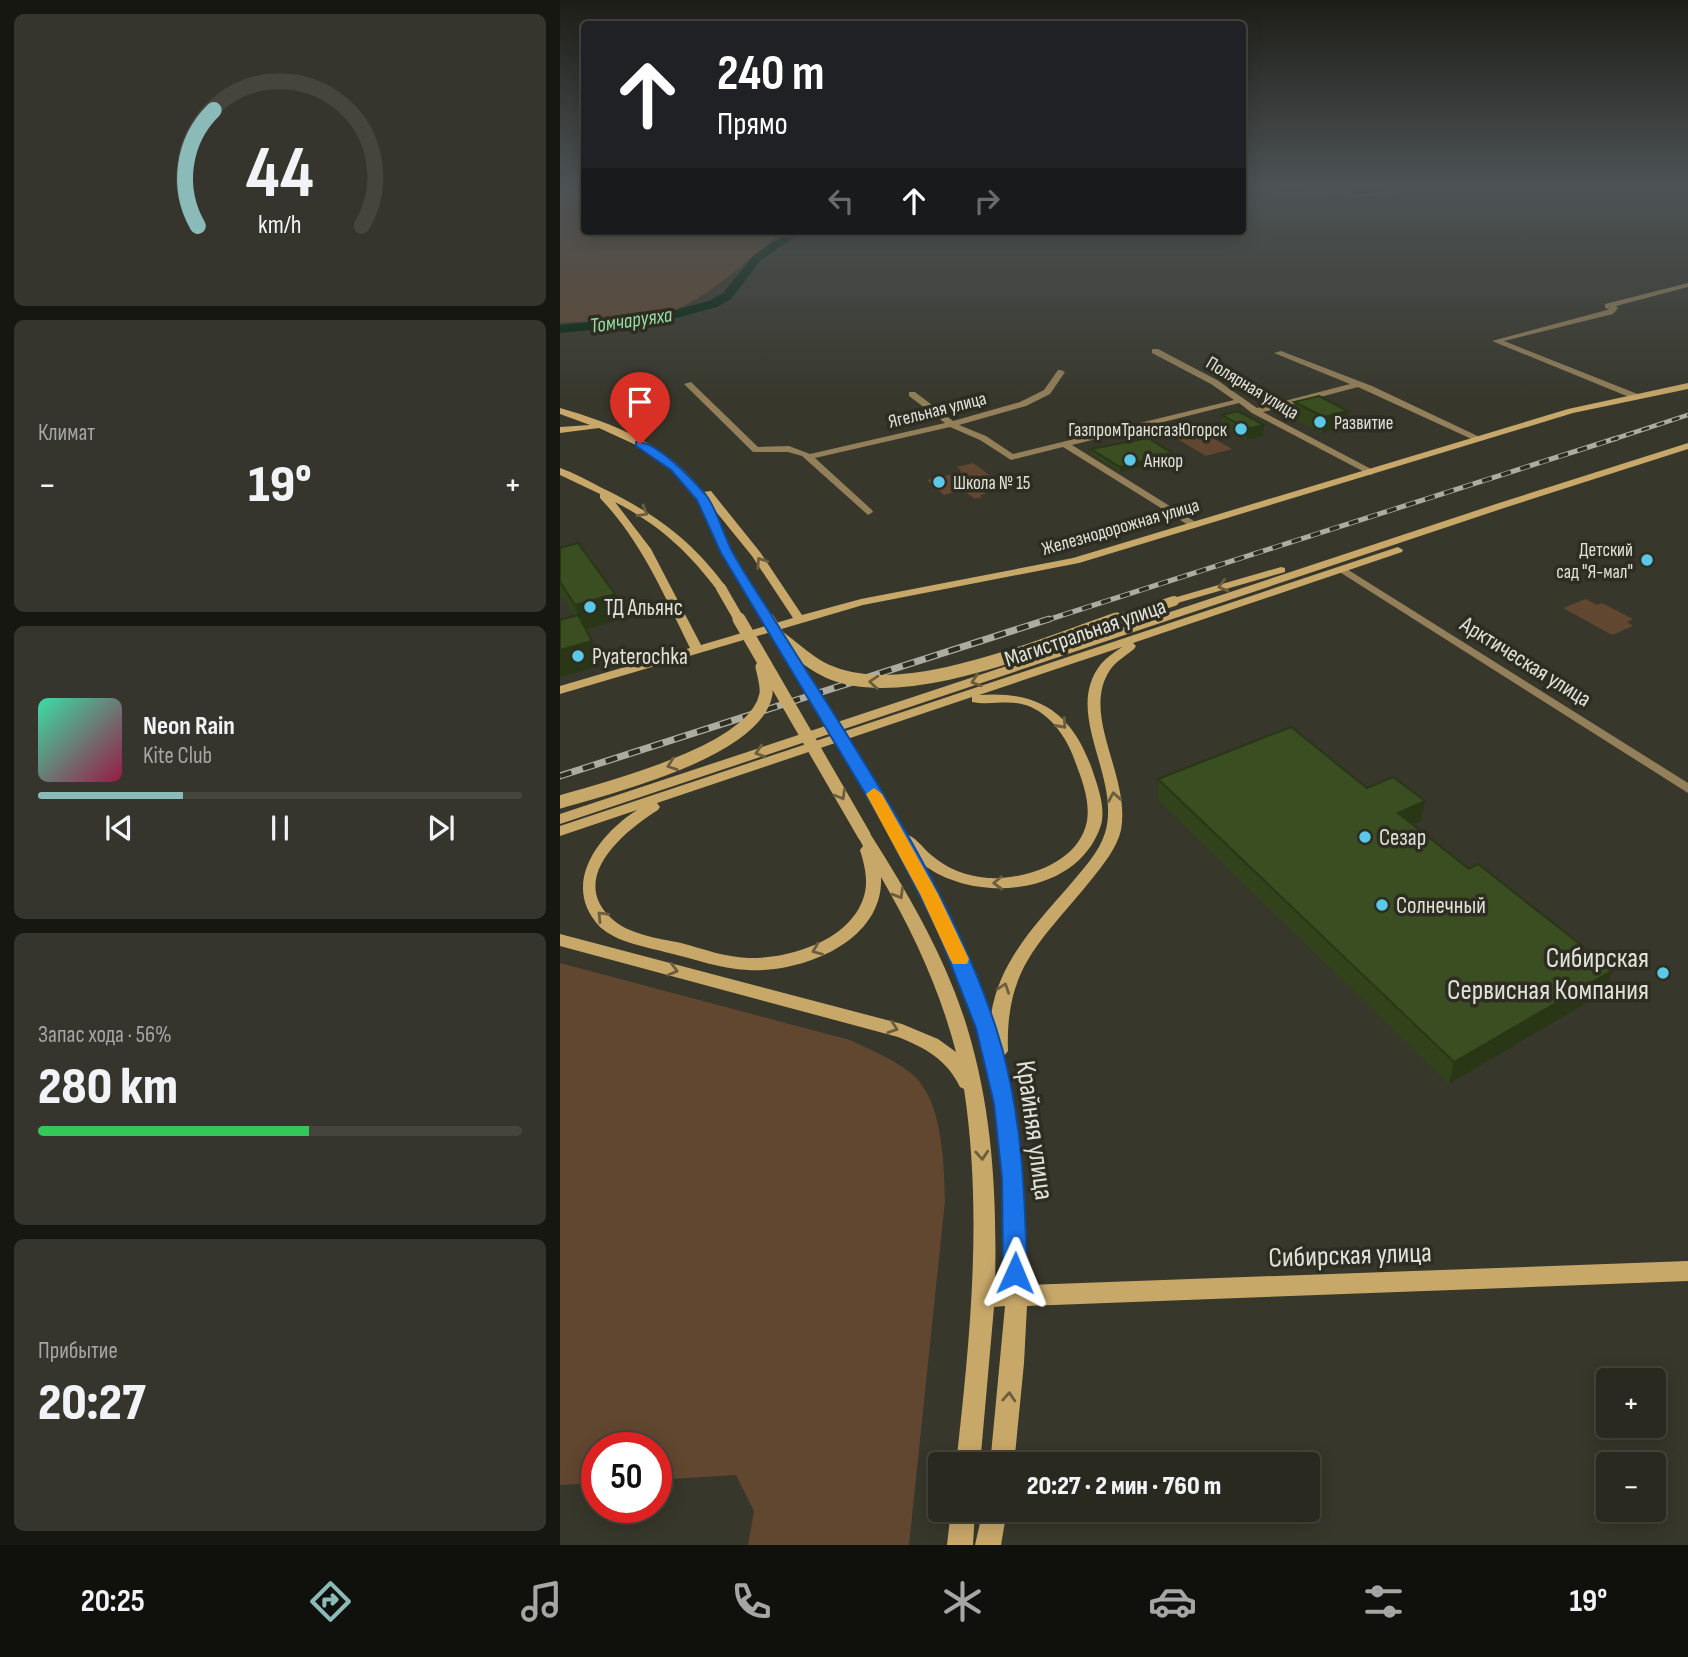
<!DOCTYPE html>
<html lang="ru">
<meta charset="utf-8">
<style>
body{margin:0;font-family:"Sofia Sans Condensed",sans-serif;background:#35352d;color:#f1f3f6;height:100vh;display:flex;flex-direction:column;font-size:26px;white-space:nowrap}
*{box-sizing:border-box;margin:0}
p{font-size:23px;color:#a5a6a5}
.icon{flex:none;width:38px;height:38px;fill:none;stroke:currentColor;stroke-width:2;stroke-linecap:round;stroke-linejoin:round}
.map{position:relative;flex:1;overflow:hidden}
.drawer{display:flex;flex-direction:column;gap:14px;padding:14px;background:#171712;width:560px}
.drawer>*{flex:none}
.guide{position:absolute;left:21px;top:21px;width:665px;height:214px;border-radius:7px;box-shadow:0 4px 18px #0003,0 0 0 2px #45453e;background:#202124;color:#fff;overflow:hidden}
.fabs{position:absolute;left:1036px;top:1368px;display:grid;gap:14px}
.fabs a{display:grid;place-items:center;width:70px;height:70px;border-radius:7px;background:#292920;box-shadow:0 4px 18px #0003,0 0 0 2px #45453e;font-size:35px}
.speed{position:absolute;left:21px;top:1432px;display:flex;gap:14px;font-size:35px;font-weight:700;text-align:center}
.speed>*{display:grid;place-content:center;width:91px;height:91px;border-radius:50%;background:#292920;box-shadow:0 4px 18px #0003,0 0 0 2px #45453e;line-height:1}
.speed .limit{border:10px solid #d22;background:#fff;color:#111}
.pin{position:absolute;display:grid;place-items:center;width:60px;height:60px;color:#fff;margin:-72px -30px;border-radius:50% 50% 50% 0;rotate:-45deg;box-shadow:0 0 7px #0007}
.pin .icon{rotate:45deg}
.me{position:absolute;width:77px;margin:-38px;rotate:1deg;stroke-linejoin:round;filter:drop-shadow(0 0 5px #0008)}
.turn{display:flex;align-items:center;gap:24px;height:147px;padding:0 21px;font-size:32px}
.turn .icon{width:91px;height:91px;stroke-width:2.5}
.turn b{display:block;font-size:49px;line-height:60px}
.lanes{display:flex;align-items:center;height:66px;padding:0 21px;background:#0003;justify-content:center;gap:35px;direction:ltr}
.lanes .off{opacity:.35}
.big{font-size:52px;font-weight:800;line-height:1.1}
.drawer .widget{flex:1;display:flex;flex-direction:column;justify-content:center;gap:10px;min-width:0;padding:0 24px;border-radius:10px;background:#35352d}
.drawer .dial{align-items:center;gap:0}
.dial svg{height:182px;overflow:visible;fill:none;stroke:#45453e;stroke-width:7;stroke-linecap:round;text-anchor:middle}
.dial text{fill:#f1f3f6;stroke:none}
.song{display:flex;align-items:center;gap:21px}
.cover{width:84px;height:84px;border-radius:10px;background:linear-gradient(135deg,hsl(160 70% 55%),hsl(340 70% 35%))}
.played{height:7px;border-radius:4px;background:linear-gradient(90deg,#8bbbb9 30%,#45453e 30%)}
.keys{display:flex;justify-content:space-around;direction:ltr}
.heat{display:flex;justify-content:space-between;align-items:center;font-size:38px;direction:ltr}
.charge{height:10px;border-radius:5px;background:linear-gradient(90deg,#34c759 56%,#45453e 0)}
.trip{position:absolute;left:368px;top:1452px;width:392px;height:70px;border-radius:7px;background:#292920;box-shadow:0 4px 18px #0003,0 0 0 2px #45453e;font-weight:800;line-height:70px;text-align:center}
.dock{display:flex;height:112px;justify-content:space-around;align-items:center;background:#10100d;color:#a5a6a5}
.dock .icon{width:49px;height:49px}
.dock .active{color:#8bbbb9}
.dock b{font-size:32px;color:#f1f3f6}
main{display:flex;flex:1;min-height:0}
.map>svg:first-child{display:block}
.green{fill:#614730}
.water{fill:#02240e;stroke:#455d4b;stroke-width:2}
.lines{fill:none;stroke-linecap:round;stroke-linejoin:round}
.river{fill:#02240e;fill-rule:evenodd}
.street{fill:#937f59;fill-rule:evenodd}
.secondary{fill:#c8a869;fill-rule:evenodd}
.rail-far2-casing{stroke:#acaca3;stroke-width:4.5}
.rail-far1-casing{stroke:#acaca3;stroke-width:5}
.rail-casing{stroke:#acaca3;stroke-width:7}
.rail-far2{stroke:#2d2d21;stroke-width:2.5;stroke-dasharray:8;stroke-linecap:butt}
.rail-far1{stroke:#2d2d21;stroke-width:3.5;stroke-dasharray:10;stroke-linecap:butt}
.rail{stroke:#2d2d21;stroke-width:4.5;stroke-dasharray:12;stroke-linecap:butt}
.secondary-bridge-far1{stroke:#c8a869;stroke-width:10}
.secondary-bridge{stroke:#c8a869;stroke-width:13}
.wall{fill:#32431c}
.shaded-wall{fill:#293717}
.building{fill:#3a4e21;stroke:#293717;stroke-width:2}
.oneway{stroke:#6b5e3e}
.route{fill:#1a73e8;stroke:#114b97;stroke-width:2}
.slow{fill:#f59e0b}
.poi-dot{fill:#5bc8e7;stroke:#2d2d21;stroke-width:2.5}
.labels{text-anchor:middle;stroke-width:7;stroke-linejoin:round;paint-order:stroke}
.far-street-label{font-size:19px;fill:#e1e1d9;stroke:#2d2d21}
.far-poi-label{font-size:19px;fill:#e1e1d9;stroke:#2d2d21;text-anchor:start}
.far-water-label{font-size:21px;font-style:italic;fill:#96dca7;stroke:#2d2d21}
.poi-label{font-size:23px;fill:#e1e1d9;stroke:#2d2d21;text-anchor:start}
.street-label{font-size:23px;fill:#e1e1d9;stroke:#2d2d21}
.near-poi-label{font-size:28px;fill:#e1e1d9;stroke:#2d2d21;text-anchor:end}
.near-street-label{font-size:28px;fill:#e1e1d9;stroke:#2d2d21}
</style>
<main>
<section class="drawer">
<div class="widget dial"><svg viewBox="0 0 100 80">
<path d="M14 69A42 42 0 1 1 86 69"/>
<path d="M14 69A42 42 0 0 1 21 18" stroke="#8bbbb9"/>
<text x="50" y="56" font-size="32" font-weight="700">44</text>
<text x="50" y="72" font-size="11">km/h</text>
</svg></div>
<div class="widget"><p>Климат</p>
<div class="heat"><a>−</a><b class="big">19°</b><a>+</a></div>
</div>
<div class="widget">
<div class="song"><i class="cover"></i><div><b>Neon Rain</b><p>Kite Club</p></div></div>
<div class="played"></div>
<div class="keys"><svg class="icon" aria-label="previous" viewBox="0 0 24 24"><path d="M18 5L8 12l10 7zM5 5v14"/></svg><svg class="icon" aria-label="pause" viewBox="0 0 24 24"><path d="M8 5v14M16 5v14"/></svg><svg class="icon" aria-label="next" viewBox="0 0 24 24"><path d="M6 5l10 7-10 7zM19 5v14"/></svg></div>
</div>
<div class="widget"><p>Запас хода · 56%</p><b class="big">280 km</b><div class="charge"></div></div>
<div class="widget"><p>Прибытие</p><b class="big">20:27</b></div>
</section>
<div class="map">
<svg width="1128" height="1545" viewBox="0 0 1128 1545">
<rect width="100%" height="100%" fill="#37372b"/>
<!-- green -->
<path class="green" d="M0 188H24V231H225C188 257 159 291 117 309 86 323 34 320 0 323Z
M627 423 672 449 646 456 602 430Z
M413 463 436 480 416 485 426 494 420 495 422 497 415 499 403 490 384 495 367 480 402 472 397 467Z
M1026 599 1037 605 1042 603 1073 619 1067 622 1073 626 1052 635 1003 608Z
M0 963 290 1040C311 1050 334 1059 352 1074 383 1100 384 1164 385 1201L349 1545H188L194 1511 176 1475 96 1480V1447H37V1483L0 1485Z"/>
<!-- water -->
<path class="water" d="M840 188 843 191 794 196 793 193 789 192 717 193 695 188Z"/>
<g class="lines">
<!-- river -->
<path class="river" d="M231 231H243L201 260 171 299 157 307 94 324 0 333V325L93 316 149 301 163 293 193 256Z"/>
<!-- street -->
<path class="street" d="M1128 283V287L1056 306 1058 308 1053 314 944 341 1080 395V399H1074L932 341 1047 310 1049 309 1045 308V304Z
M592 349H598L657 380 697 408 790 384 714 353 721 351 812 386 924 439 916 441 798 387 703 412 813 470V474L810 475 692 413 679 403 512 445 637 523 638 525 633 528 503 447 451 460 420 440 390 427 255 458 312 510 313 512 308 515 242 456 228 452H193L124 384 131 382 198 447 229 446 250 454 385 423 349 396V392H355L393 421 460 402 484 390 498 370H501L505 372 490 394 466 406 399 425 426 436 453 454 674 400 651 384 592 353Z
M782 566 1128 783V793L778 571 776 569Z"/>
<!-- secondary -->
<path class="secondary" d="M1128 383V389L1013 413 519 563 303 605 0 694V686L130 648C104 595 82 542 40 498V494L0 475V468C14 473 27 480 40 487 94 513 131 539 167 588L165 590H157C129 552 98 524 55 502L91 549 141 645 233 618 192 556 149 503 168 545 190 581 188 583H180L178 581 157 545 138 500 112 469 76 445 39 428 0 433V427L30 425 0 414V408C53 423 110 446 143 492L151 491 200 552 242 615 301 599 513 558 1008 409Z
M1128 443V449L944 508 0 824V814L936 504Z
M838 547 843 550 842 552 573 643 576 646 574 649C567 655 556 661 550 670 520 715 571 776 561 830 557 848 543 865 531 880 482 941 445 966 448 1051L443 1057C460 1132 468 1208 467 1285L1128 1261V1281L467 1306 464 1363 454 1465H430L445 1306 434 1307 420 1465H396C410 1339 423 1215 404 1089L400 1087C387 1060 366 1048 338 1037L0 946V934L342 1024 378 1039 396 1052C380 990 353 932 321 877 324 942 241 973 188 970 161 969 135 959 109 953 87 947 58 943 40 927 0 885 38 835 77 810L0 836V826ZM562 647C555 652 547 657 541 664 502 713 562 777 545 833 539 853 522 870 509 886 475 925 439 962 431 1015L398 936 360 862C412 905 518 897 541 825 545 810 540 793 535 778 516 717 484 690 419 695ZM412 697V702C432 706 451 698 471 707 494 718 508 740 516 764 523 782 530 802 527 821 519 863 465 880 428 878 406 876 387 869 370 854 362 847 355 836 345 834L338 822H328L326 825C359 889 394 954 416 1023 442 1108 448 1198 445 1286H435C437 1198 433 1112 407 1027 386 958 348 893 309 832H299L297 835 303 846 300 850C304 863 308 878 305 892 295 939 231 959 188 958 165 957 143 949 121 943 98 938 69 935 51 918 8 878 64 831 98 810L100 807 97 803Z
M721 567 725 568V572L614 604 608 601 610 599Z
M391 1510H415L413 1545H387Z
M423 1510H447L441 1545H415Z"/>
<defs>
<path id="rail-far2" d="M1051 440 1128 415"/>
<path id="rail-far1" d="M484 621 1057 438"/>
<path id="rail" d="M0 776 489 619"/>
</defs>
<!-- rail-far2 casing -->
<use href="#rail-far2" class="rail-far2-casing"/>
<!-- rail-far1 casing -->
<use href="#rail-far1" class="rail-far1-casing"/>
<!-- rail casing -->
<use href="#rail" class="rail-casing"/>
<!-- rail-far2 -->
<use href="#rail-far2" class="rail-far2"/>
<!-- rail-far1 -->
<use href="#rail-far1" class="rail-far1"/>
<!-- rail -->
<use href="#rail" class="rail"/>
<!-- secondary-bridge-far1 -->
<path class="secondary-bridge-far1" d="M184 581 209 621
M161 588 180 621
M552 621 614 601"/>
<!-- secondary-bridge -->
<path class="secondary-bridge" d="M179 619 304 835
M208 619 333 825
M219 637C234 648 250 664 267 671 342 706 482 644 557 619
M0 802C48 788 196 751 206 694 207 685 204 676 202 667"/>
</g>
<!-- wall -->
<path class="wall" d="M734 402 787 426 762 433 733 418Z
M662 415 704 425 703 436 687 440 662 426Z
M531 449 612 458 560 472 531 454Z
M0 548 55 594 62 619 26 629 32 641 40 666 14 616 0 594Z
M598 779 807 788 861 821 853 825 1045 992 889 1084 598 800Z"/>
<!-- shaded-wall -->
<path class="shaded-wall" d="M788 411 787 426 762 433 764 417Z
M704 425 703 436 687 440V429Z
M612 453V458L560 472V467Z
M55 594 62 619 23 630 15 605Z
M32 641 40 666 0 677V650Z
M865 801 861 821 835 833 838 813Z
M1053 970 1045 992 889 1084 894 1062Z"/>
<!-- building -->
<path class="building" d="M759 396 788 411 764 417 734 402Z
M678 411 704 425 687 429 662 415Z
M588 438 612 453 560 467 531 449Z
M18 543 55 594 15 605 0 582V548Z
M18 615 32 641 0 650V620Z
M731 727 807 788 833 777 865 801 838 813 909 869 918 864 1053 970 894 1062 598 779Z"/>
<!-- one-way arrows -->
<defs><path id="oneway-chevron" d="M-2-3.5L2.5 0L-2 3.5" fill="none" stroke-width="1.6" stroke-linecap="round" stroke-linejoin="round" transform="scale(1.75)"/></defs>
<g class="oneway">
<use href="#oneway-chevron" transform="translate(83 512) rotate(30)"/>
<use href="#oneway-chevron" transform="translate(201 562) rotate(-124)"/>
<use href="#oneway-chevron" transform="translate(663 586) rotate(164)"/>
<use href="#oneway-chevron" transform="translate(416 681) rotate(162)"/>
<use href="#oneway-chevron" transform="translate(314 682) rotate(-176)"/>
<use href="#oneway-chevron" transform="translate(502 724) rotate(48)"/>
<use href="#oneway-chevron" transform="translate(200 752) rotate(162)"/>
<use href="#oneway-chevron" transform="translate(112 765) rotate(160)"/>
<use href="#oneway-chevron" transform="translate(281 795) rotate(60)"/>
<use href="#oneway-chevron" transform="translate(554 797) rotate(-100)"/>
<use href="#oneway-chevron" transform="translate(438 883) rotate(178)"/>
<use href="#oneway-chevron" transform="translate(339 894) rotate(59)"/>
<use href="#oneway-chevron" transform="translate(42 916) rotate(-134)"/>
<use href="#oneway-chevron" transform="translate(257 950) rotate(157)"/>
<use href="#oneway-chevron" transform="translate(113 970) rotate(15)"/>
<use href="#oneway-chevron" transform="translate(444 988) rotate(-71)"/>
<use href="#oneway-chevron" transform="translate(333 1028) rotate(19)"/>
<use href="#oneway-chevron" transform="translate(422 1155) rotate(86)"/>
<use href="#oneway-chevron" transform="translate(449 1397) rotate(-86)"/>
</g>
<!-- sky -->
<linearGradient id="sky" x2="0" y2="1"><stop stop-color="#1e1e18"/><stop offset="0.46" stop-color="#4d5355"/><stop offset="1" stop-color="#4d5355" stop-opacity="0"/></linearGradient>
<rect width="1128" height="405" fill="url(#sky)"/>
<!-- route -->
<path class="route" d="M76 442C96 440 133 480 146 495 158 511 163 535 173 553 184 573 197 592 209 611 291 744 387 878 436 1028 462 1108 465 1190 467 1273L464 1281 455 1285 447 1281 443 1273 442 1178 434 1104 416 1028 377 929 324 825 161 553 137 500 111 470 76 446Z"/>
<!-- slow -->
<path class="slow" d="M314 788 322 794 378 894 409 959 407 964H393L390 959 360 894 306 794Z"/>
<!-- markers -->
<g class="poi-dot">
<circle cx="760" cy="422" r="7"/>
<circle cx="681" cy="429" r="7"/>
<circle cx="570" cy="460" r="7"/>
<circle cx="379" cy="482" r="7"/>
<circle cx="1087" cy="560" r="7"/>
<circle cx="30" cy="607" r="7"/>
<circle cx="18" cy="656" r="7"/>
<circle cx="805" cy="837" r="7"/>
<circle cx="822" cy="905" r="7"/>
<circle cx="1103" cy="973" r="7"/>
</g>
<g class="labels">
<!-- far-street labels -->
<g class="far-street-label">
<text transform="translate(693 387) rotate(31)" y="7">Полярная улица</text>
<text transform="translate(377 409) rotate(-14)" y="7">Ягельная улица</text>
<text transform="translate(560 526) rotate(-16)" y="7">Железнодорожная улица</text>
</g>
<!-- far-poi labels -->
<g class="far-poi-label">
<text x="774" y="429">Развитие</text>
<text x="667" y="436" text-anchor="end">ГазпромТрансгазЮгорск</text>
<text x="584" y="467">Анкор</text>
<text x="393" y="489">Школа № 15</text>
<text x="1073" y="556" text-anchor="end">Детский<tspan x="1073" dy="22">сад "Я-мал"</tspan></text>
</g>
<!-- far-water labels -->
<g class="far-water-label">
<text transform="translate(71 320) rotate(-8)" y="7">Томчаруяха</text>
</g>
<!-- poi labels -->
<g class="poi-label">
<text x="44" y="615">ТД Альянс</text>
<text x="32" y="664">Pyaterochka</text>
<text x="819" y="845">Сезар</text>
<text x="836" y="913">Солнечный</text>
</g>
<!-- street labels -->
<g class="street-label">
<text transform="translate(525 632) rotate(-19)" y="8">Магистральная улица</text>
<text transform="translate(966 661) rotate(32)" y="8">Арктическая улица</text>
</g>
<!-- near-poi labels -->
<g class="near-poi-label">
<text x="1089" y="967">Сибирская<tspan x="1089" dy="32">Сервисная Компания</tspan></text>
</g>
<!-- near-street labels -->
<g class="near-street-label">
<text transform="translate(476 1130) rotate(82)" y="10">Крайняя улица</text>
<text transform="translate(790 1254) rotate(-2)" y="10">Сибирская улица</text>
</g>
</g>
</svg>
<div class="fabs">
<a>+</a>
<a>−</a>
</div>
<div class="speed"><div class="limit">50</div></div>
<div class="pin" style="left:80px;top:444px;background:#d93025"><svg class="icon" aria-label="arrive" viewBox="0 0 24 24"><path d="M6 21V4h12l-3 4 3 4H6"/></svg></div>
<svg class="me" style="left:455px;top:1273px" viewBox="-20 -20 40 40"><path d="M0-17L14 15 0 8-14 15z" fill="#1a73e8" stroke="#fff" stroke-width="4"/></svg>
<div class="trip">20:27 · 2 мин · 760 m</div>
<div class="guide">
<div class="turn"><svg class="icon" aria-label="ahead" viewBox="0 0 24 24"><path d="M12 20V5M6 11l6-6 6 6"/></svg><div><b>240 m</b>Прямо</div></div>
<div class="lanes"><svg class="icon off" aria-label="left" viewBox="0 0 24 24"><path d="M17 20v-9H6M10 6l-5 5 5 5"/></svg><svg class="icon" aria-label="ahead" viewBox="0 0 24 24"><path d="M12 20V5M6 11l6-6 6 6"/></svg><svg class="icon off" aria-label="right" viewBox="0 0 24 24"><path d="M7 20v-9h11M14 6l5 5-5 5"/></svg></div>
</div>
</div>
</main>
<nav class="dock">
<b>20:25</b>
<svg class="icon active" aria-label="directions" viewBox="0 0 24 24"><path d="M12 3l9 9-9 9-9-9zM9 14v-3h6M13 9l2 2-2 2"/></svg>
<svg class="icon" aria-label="music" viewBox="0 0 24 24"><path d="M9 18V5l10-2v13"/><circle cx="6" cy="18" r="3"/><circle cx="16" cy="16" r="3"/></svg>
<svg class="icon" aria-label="phone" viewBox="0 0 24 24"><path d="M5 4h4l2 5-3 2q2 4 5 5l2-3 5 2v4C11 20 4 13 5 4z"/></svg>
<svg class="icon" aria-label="climate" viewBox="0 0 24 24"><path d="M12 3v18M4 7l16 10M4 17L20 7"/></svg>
<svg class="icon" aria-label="car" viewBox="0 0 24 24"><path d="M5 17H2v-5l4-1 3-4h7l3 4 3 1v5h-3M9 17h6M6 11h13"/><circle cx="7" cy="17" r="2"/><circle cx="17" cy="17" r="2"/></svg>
<svg class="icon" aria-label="filters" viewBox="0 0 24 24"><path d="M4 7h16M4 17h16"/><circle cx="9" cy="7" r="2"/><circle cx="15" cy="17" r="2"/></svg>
<b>19°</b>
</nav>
